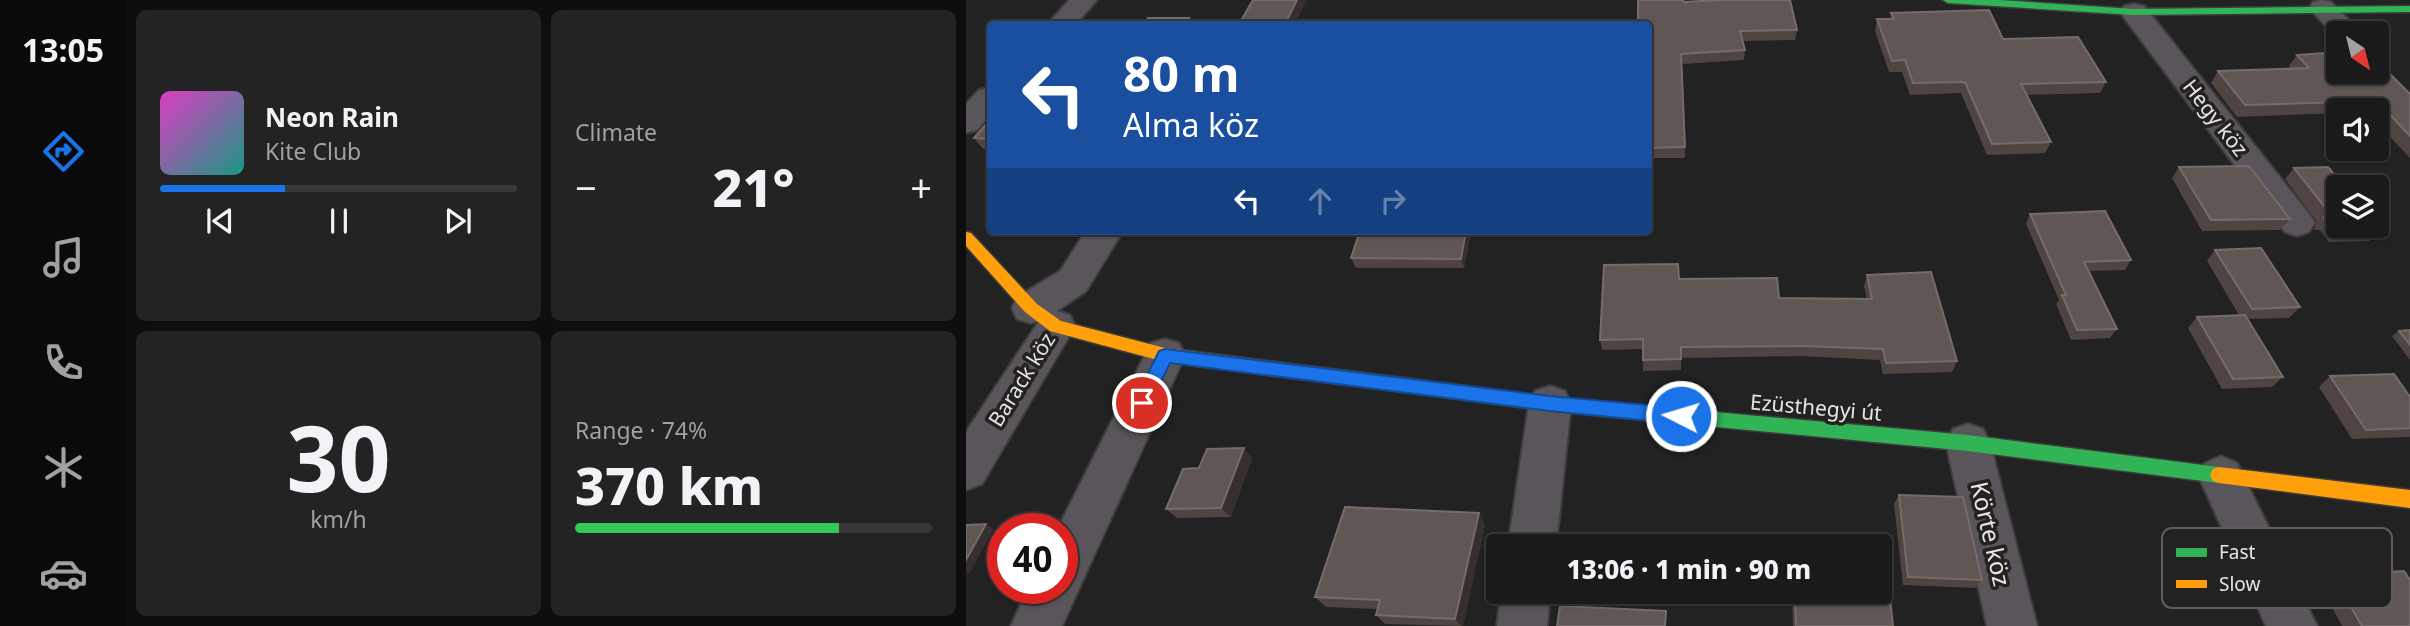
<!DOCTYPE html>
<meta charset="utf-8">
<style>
body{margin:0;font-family:"Noto Sans",sans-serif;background:#232323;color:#f1f3f6;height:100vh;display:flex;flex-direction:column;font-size:26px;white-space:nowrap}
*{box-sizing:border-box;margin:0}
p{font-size:23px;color:#9fa1a2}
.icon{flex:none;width:38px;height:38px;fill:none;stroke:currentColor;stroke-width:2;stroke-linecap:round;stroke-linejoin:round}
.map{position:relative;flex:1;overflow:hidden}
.details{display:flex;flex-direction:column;gap:10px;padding:10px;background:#0e0e0e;width:840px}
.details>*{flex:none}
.hud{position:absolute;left:21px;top:21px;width:665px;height:214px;border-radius:7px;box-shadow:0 2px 5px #0004,0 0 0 2px #383839;background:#1a4fa0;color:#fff;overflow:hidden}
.needle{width:46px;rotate:145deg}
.controls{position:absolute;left:1360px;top:21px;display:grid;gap:14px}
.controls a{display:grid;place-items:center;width:63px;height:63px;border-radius:7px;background:#1a1a1a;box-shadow:0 2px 5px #0004,0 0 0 2px #383839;font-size:35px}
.speed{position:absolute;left:21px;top:513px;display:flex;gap:14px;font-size:35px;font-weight:700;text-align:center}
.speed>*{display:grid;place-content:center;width:91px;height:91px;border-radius:50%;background:#1a1a1a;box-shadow:0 2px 5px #0004,0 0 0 2px #383839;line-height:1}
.speed .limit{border:10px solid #d22;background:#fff;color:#111}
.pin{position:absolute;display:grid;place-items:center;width:60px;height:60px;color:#fff;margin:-30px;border:4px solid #fff;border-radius:50%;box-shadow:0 2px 7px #0007}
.me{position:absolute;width:77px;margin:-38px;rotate:275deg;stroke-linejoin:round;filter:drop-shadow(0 0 5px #0008)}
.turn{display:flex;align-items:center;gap:24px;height:147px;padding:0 21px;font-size:32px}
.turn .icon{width:91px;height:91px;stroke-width:2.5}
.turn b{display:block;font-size:49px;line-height:60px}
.lanes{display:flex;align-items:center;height:66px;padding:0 21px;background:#0003;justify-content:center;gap:35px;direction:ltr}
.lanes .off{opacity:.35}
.big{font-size:52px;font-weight:800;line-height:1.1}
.details .tile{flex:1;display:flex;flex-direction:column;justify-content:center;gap:10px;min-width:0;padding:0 24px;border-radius:10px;background:#232323}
.details .dial{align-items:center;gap:0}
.dial b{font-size:91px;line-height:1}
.song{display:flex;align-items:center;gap:21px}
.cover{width:84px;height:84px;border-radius:10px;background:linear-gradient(135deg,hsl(310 70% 55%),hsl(170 70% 35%))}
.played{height:7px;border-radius:4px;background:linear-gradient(90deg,#1a73e8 35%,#383839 35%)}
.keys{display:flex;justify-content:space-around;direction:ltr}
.heat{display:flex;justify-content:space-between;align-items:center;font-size:38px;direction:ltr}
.charge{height:10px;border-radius:5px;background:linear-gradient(90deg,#34c759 74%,#383839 0)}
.details .tiles{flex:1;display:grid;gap:10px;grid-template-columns:repeat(2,1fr)}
.trip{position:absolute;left:520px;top:534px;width:406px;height:70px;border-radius:7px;background:#1a1a1a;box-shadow:0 2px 5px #0004,0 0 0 2px #383839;font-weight:800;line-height:70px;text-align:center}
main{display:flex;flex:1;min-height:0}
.tab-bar{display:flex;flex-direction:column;width:126px;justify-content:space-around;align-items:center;background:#0a0a0a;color:#9fa1a2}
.tab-bar .icon{width:49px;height:49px}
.tab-bar .current{color:#1a73e8}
.tab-bar b{font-size:32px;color:#f1f3f6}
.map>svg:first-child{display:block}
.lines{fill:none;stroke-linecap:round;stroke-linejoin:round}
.street-casing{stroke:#3e3d3d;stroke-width:4}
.fast-casing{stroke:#3e3d3d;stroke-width:3}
.slow-casing{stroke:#3e3d3d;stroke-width:3}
.street{fill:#5a555a;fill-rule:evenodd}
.fast{fill:#30b455;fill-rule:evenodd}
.slow{fill:#ff9f0a;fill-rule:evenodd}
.wall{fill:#4f4441}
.shaded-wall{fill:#372f2d}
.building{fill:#605653;stroke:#756c6a;stroke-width:2}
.route{fill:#1a73e8;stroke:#114b97;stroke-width:2}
.labels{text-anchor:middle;stroke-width:7;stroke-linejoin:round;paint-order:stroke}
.street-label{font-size:21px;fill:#e7e6e5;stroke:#242221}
.near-street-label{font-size:24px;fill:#e7e6e5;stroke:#242221}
.key{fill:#242221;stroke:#5e5d5c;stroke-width:2}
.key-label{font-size:19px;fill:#e7e6e5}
</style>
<main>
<nav class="tab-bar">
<b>13:05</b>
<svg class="icon current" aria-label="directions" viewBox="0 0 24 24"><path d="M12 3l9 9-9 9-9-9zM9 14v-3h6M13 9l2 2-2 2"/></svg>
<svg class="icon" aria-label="music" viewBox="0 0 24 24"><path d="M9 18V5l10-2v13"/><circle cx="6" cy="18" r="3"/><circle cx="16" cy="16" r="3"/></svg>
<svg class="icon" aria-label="phone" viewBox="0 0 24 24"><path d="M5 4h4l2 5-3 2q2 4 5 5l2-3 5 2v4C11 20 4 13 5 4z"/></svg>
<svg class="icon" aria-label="climate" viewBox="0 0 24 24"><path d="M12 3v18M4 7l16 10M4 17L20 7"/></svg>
<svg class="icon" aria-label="car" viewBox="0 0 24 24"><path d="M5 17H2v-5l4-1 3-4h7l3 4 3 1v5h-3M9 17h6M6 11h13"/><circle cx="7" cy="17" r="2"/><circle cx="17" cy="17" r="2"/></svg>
</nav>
<section class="details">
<div class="tiles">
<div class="tile">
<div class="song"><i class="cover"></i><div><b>Neon Rain</b><p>Kite Club</p></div></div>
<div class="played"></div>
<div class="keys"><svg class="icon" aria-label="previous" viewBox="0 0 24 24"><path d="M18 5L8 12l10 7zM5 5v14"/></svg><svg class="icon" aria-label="pause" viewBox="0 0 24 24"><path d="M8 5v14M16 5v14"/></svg><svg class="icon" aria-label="next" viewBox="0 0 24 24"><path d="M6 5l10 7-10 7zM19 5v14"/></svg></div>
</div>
<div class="tile"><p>Climate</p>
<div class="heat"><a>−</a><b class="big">21°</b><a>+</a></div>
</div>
<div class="tile dial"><b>30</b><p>km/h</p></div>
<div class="tile"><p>Range · 74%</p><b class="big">370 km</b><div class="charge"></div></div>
</div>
</section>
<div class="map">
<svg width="1444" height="626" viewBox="0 0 1444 626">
<rect width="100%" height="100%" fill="#232222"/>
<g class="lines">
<defs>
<path id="street" d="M103 0H131L110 24H82Z
M1356 0 1365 2 1396 33H1372V39L1343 8 1347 2Z
M1168 4 1178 6 1343 214 1349 223 1343 232 1331 236 1319 232 1154 12 1158 6Z
M24 88V115L11 130 0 133V104L13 90Z
M120 231H157L120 291 91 311 104 315 109 326 16 484 0 490V432L73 321 65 323 51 319 46 308 51 297 94 271Z
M199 339 213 343 219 355 96 626H45L62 588H96V528H92L185 343Z
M584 386 599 391 605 404 590 546H542L563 404 569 391Z
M1002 424 1017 429 1024 443 1071 626H1021L980 443 987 429Z
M1255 456 1271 463 1351 626H1300L1233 477 1239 463Z
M535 592H584L581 626H531Z"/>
<path id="fast" d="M977 0H1033L1168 9 1444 6V12L1168 15 982 3Z
M438 378 584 397 1002 435 1253 467 1259 469 1262 475 1259 481 1253 483 1002 451 584 411 438 392 432 390 430 385 432 380Z"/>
<path id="slow" d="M0 232 5 233 71 304 95 321 199 348 438 378 444 380 446 385 444 390 438 392 199 362 84 331 59 312 0 246Z
M1253 467 1444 490V508L1253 483 1247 481 1244 475 1247 469Z"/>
</defs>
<!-- street casing -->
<use href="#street" class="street-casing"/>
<!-- fast casing -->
<use href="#fast" class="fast-casing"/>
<!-- slow casing -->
<use href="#slow" class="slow-casing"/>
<!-- street -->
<use href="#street" class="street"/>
<!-- fast -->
<use href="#fast" class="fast"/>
<!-- slow -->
<use href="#slow" class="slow"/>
</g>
<!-- wall -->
<path class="wall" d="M718 2 831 30 829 40 777 41 779 50 778 60 716 64 719 158H682V24Z
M925 13 1037 39 1140 82 1134 93 1061 95 1085 142 1079 153 1021 155 995 93 944 95 936 72H923L909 31 911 19H924Z
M1331 55 1444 94V158L1410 122V110H1372V113L1271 117 1245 83 1252 71 1325 69 1323 66Z
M24 120V149H17L8 138Z
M1213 167 1324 219 1314 230 1236 231 1206 178Z
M1328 168 1414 230 1403 241 1363 242 1354 230H1348L1351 222 1319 179Z
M1064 214 1165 260 1159 270 1123 271 1151 329 1144 338 1105 340 1090 304 1093 300 1060 224Z
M505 232 498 268H390L385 258Z
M1249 250 1334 307 1323 318 1282 319 1317 377 1306 387 1256 389 1222 328 1231 317 1273 315 1241 261Z
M901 275 991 361 986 372 917 374 914 360 835 356 715 358V370L677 371V349L636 350 634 340 713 279 813 298 901 299 898 286Z
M1444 330V360L1426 336 1433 331Z
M1364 376 1444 397V437L1386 439 1353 387Z
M286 458 265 517 211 518 200 509Z
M933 495 1016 580 1010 588 937 585 928 504Z
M519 524 497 626 419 624 410 615 411 609 360 607 349 597Z
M1367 576 1444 626H1376L1353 583Z
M826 592H914L927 626H827Z"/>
<!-- shaded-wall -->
<path class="shaded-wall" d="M331 0H341L329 24H319Z
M223 18 227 24H219Z
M500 231H505V232L498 268 495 259Z
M278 448 286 458 265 517 255 508Z
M513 513 519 524 497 626H495L489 619Z
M20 524 28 529 3 574 0 572V560Z"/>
<!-- building -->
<path class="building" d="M287 0H331L319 24H273Z
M672 0H717L718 2 753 0H824L831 30 774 31 779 50 715 54 719 147 682 148V24H672Z
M1023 10 1037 39 1112 37 1140 82 1055 84 1085 142 1026 144 999 82 947 83 939 60 926 61 911 19H928L925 13Z
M182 18H223L219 24H178Z
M1372 52V72H1410V60L1444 94V136L1411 101 1279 105 1252 71 1343 68 1331 55Z
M24 120V139L8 138Z
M1283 166 1324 219 1245 220 1213 167Z
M1362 167 1379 187H1372V226L1410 225 1414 230 1374 231 1364 218H1358L1361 210 1328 168Z
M1139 211 1165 260 1118 262 1151 329 1111 330 1096 295H1100L1064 214Z
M394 231H500L495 259 385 258Z
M1295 248 1334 307 1286 309 1249 250Z
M712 264 713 279 811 278 813 298 906 299 901 275 965 272 991 361 920 363 917 349 837 346 715 347V359L677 360V339L634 340 638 265Z
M1279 315 1317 377 1267 379 1231 317Z
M1444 330V345L1433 331Z
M1428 374 1444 397V428L1400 430 1364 376Z
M278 448 255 508 200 509 217 469 233 468 241 449Z
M933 495 997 497 1016 580 942 577Z
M379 507 513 513 489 619 410 615 414 600 349 597Z
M20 524 0 560V525Z
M1438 571 1444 580V626H1396L1367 576Z
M914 579 922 580 927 626H830L829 592H914Z
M594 606 700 611 699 626H591Z"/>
<!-- route -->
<path class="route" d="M199 349 584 396 715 408 724 416 715 424 584 411 204 363 182 408H170L167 403 170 398 193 351Z"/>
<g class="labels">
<!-- street labels -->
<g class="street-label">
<text transform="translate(1249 118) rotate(52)" y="7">Hegy köz</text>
<text transform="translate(56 380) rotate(-58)" y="7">Barack köz</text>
<text transform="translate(850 408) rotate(5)" y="7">Ezüsthegyi út</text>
</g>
<!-- near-street labels -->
<g class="near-street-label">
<text transform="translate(1024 534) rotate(77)" y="8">Körte köz</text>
</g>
</g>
<!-- legend -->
<rect x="1196" y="528" width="230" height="80" rx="10" class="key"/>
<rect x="1210" y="548" width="31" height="9" fill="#30b455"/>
<rect x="1210" y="580" width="31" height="8" fill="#ff9f0a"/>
<g class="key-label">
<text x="1253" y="559">Fast</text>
<text x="1253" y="591">Slow</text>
</g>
</svg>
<div class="controls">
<a><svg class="needle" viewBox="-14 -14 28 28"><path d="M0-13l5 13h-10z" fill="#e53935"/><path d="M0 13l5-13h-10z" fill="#9fa1a2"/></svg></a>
<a><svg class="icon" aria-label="sound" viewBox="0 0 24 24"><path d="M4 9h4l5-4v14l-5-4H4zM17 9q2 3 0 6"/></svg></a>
<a><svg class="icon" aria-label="layers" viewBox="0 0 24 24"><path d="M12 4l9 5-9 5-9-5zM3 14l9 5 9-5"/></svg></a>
</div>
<div class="speed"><div class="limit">40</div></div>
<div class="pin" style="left:176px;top:403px;background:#d93025"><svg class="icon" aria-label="arrive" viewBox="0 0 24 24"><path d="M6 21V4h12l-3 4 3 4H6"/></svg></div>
<svg class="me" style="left:715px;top:416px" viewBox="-20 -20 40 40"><circle r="17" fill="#1a73e8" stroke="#fff" stroke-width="3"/><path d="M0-11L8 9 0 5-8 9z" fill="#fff"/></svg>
<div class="trip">13:06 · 1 min · 90 m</div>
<div class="hud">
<div class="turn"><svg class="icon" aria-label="left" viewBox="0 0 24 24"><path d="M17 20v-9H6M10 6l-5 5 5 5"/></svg><div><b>80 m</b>Alma köz</div></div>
<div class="lanes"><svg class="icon" aria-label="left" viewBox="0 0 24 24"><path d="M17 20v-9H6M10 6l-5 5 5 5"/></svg><svg class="icon off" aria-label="ahead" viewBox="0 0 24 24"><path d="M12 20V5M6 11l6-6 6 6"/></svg><svg class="icon off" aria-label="right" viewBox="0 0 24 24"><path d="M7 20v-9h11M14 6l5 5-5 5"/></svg></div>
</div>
</div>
</main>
